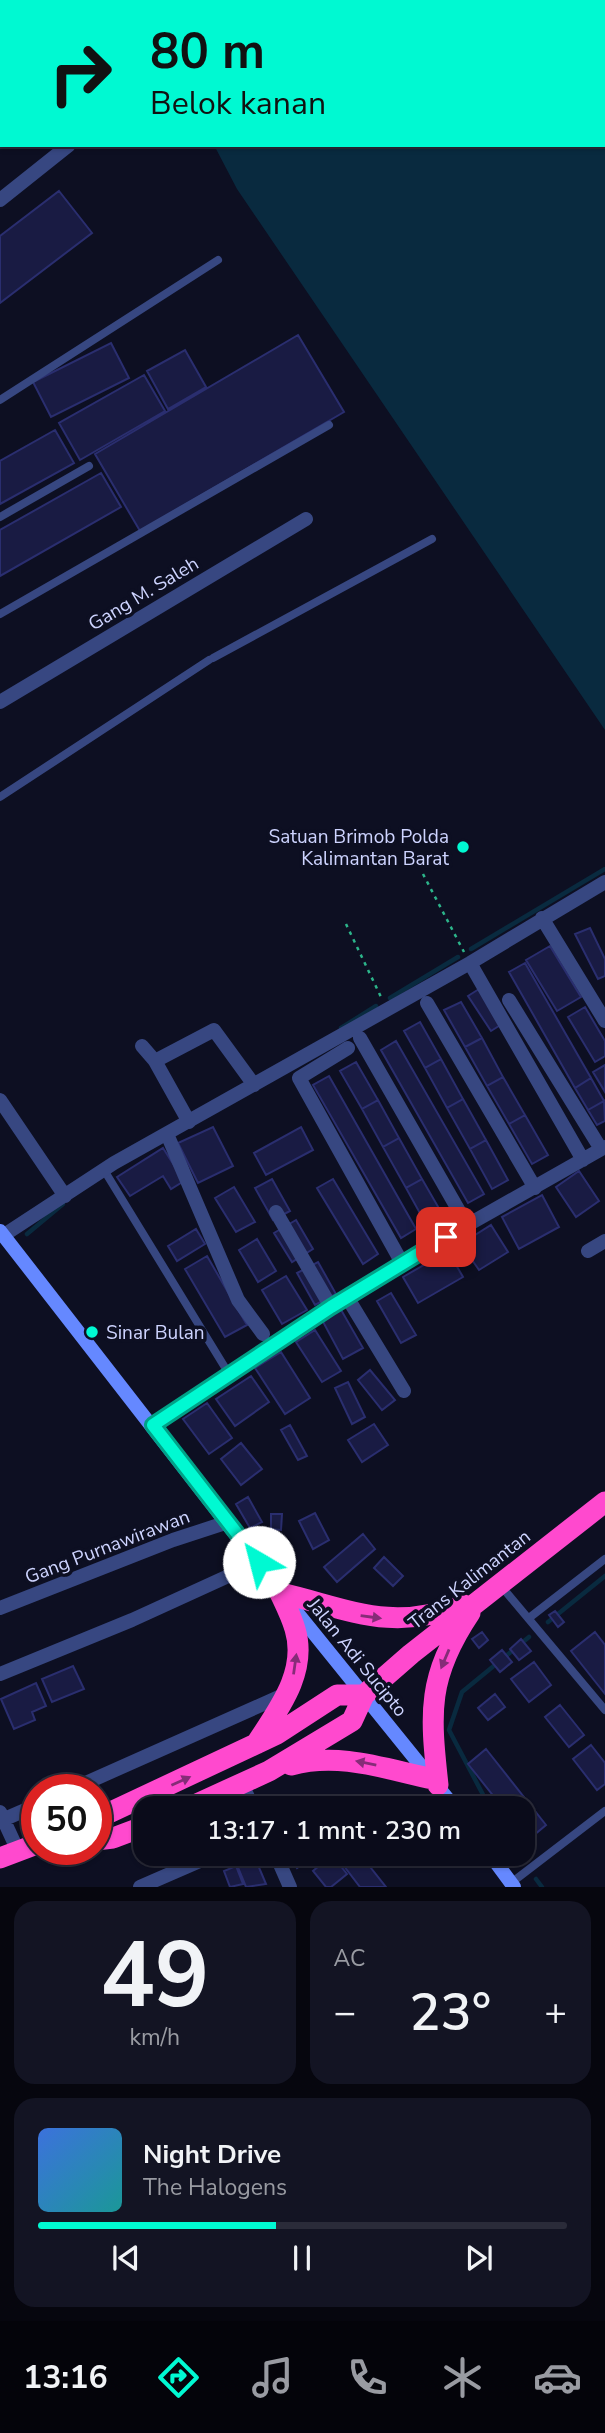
<!DOCTYPE html>
<html lang="id">
<meta charset="utf-8">
<style>
body{margin:0;font-family:"Nunito Sans",sans-serif;background:#131423;color:#f1f3f6;height:100vh;display:flex;flex-direction:column;font-size:26px;white-space:nowrap}
*{box-sizing:border-box;margin:0}
p{font-size:23px;color:#999ba2}
.icon{flex:none;width:38px;height:38px;fill:none;stroke:currentColor;stroke-width:2;stroke-linecap:round;stroke-linejoin:round}
.map{position:relative;height:1887px;overflow:hidden}
.drawer{display:flex;flex-direction:column;gap:14px;padding:14px;background:#06060e;flex:1}
.drawer>*{flex:none}
.guide{position:absolute;left:0px;top:0px;width:606px;height:147px;box-shadow:0 2px 5px #0004,0 0 0 2px #2a2b39;background:#00f9d2;color:#111;overflow:hidden}
.speed{position:absolute;left:21px;top:1774px;display:flex;gap:14px;font-size:35px;font-weight:700;text-align:center}
.speed>*{display:grid;place-content:center;width:91px;height:91px;border-radius:50%;background:#0a0b1a;box-shadow:0 2px 5px #0004,0 0 0 2px #2a2b39;line-height:1}
.speed .limit{border:10px solid #d22;background:#fff;color:#111}
.pin{position:absolute;display:grid;place-items:center;width:60px;height:60px;color:#fff;margin:-30px;border-radius:14px;box-shadow:0 4px 10px #0006}
.me{position:absolute;width:77px;margin:-38px;rotate:323deg;stroke-linejoin:round;filter:drop-shadow(0 0 5px #0008)}
.turn{display:flex;align-items:center;gap:24px;height:147px;padding:0 35px;font-size:32px}
.turn .icon{width:91px;height:91px;stroke-width:2.5}
.turn b{display:block;font-size:49px;line-height:60px}
.big{font-size:52px;font-weight:600;line-height:1.1}
.drawer .tile{flex:1;display:flex;flex-direction:column;justify-content:center;gap:10px;min-width:0;padding:0 24px;border-radius:21px;background:#131423}
.drawer .dial{align-items:center;gap:0}
.dial b{font-size:91px;line-height:1}
.song{display:flex;align-items:center;gap:21px}
.cover{width:84px;height:84px;border-radius:10px;background:linear-gradient(135deg,hsl(220 70% 55%),hsl(180 70% 35%))}
.played{height:7px;border-radius:4px;background:linear-gradient(90deg,#00f9d2 45%,#2a2b39 45%)}
.keys{display:flex;justify-content:space-around;direction:ltr}
.heat{display:flex;justify-content:space-between;align-items:center;font-size:38px;direction:ltr}
.drawer .tiles{flex:1;display:grid;gap:14px;grid-template-columns:1fr 1fr}
.tile:last-child{grid-column:span 2}
.trip{position:absolute;left:133px;top:1796px;width:402px;height:70px;border-radius:21px;background:#0a0b1a;box-shadow:0 2px 5px #0004,0 0 0 2px #2a2b39;font-weight:600;line-height:70px;text-align:center}
.dock{display:flex;height:112px;justify-content:space-around;align-items:center;background:#04040a;color:#999ba2}
.dock .icon{width:49px;height:49px}
.dock .selected{color:#00f9d2}
.dock b{font-size:32px;color:#f1f3f6}
.map>svg:first-child{display:block}
.water{fill:#092a3f}
.lines{fill:none;stroke-linecap:round;stroke-linejoin:round}
.stream{stroke:#092a3f;stroke-width:4.5}
.building{fill:#191b43;stroke:#2a2e6f;stroke-width:2}
.path{stroke:#2cb48a;stroke-width:2.5;stroke-dasharray:3.5 5;stroke-linecap:butt}
.lane{stroke:#374781;stroke-width:8}
.street{stroke:#374781;stroke-width:14}
.secondary{stroke:#6588ff;stroke-width:14}
.highway{stroke:#ff49ce;stroke-width:21}
.oneway{fill:#862c78}
.route-casing{stroke:#00a288;stroke-width:18}
.route{stroke:#00f9d2;stroke-width:12}
.poi-dot{fill:#00f9d2;stroke:#0d0f22;stroke-width:2.5}
.labels{text-anchor:middle;stroke-width:7;stroke-linejoin:round;paint-order:stroke}
.street-label{font-size:19px;fill:#ced4ff;stroke:#0d0f22}
.poi-label{font-size:19px;fill:#ced4ff;stroke:#0d0f22;text-anchor:end}
</style>
<div class="map">
<svg width="605" height="1887" viewBox="0 0 605 1887">
<rect width="100%" height="100%" fill="#0d0f22"/>
<!-- water -->
<path class="water" d="M139 0H605V730L237 189 214 145H604V2Z"/>
<g class="lines">
<!-- stream -->
<path class="stream" d="M471 949 605 869
M390 998 458 957
M341 1028 376 1006
M27 1234 63 1204
M548 1622 605 1576
M490 1808 449 1730 462 1692 529 1637
M516 1853 521 1860
M536 1879 542 1887"/>
</g>
<!-- building -->
<path class="building" d="M59 191 92 233 0 303V236Z
M298 335 344 412 140 531 95 454Z
M111 343 129 378 51 417 33 382Z
M185 350 206 387 168 409 147 371Z
M144 375 165 411 80 460 59 423Z
M55 430 74 463 0 504V461Z
M101 473 121 507 0 576V530Z
M590 928 605 959V976L598 979 575 934Z
M550 946 581 997 557 1011 526 960Z
M525 963 591 1078 575 1088 509 972Z
M479 989 502 1024 491 1031 468 996Z
M461 1002 482 1038 465 1047 444 1010Z
M585 1007 605 1041V1056L595 1062 568 1017Z
M420 1022 441 1059 425 1068 404 1031Z
M482 1038 503 1077 487 1086 465 1047Z
M396 1041 484 1194 468 1203 381 1050Z
M441 1059 463 1099 447 1108 425 1068Z
M356 1062 378 1100 362 1109 340 1071Z
M605 1065V1092L593 1072Z
M329 1076 416 1229 401 1238 313 1085Z
M503 1077 525 1115 509 1124 487 1086Z
M591 1078 604 1101 588 1110 575 1088Z
M463 1099 486 1140 470 1149 447 1108Z
M378 1100 399 1138 383 1147 362 1109Z
M604 1101 605 1121 597 1125 588 1110Z
M525 1115 548 1155 532 1164 509 1124Z
M213 1127 233 1166 198 1183 178 1143Z
M301 1127 313 1150 266 1175 254 1153Z
M399 1138 422 1179 406 1188 383 1147Z
M486 1140 508 1180 492 1189 470 1149Z
M163 1148 184 1181 171 1189 163 1176 130 1196 117 1177Z
M579 1171 599 1201 576 1217 556 1187Z
M272 1179 290 1211 273 1220 255 1188Z
M333 1179 378 1254 363 1264 317 1188Z
M422 1179 444 1217 427 1226 406 1188Z
M234 1187 255 1222 236 1232 215 1198Z
M542 1195 559 1227 519 1249 502 1217Z
M296 1220 313 1249 292 1262 274 1233Z
M491 1225 508 1252 479 1270 461 1244Z
M196 1229 205 1244 177 1261 168 1246Z
M257 1239 276 1271 258 1282 239 1250Z
M448 1251 463 1277 418 1303 403 1277Z
M207 1256 247 1325 225 1337 185 1269Z
M318 1262 336 1294 315 1305 297 1273Z
M286 1276 307 1310 282 1324 262 1290Z
M391 1293 416 1335 401 1343 377 1301Z
M340 1308 363 1348 343 1359 321 1318Z
M315 1330 341 1371 322 1382 296 1342Z
M281 1352 310 1398 285 1414 255 1368Z
M370 1370 395 1400 382 1410 358 1380Z
M251 1376 269 1402 235 1426 216 1399Z
M348 1382 365 1417 352 1424 335 1388Z
M207 1403 232 1438 209 1454 183 1419Z
M374 1424 388 1445 362 1462 348 1440Z
M290 1425 307 1456 298 1460 281 1430Z
M241 1443 262 1469 241 1485 221 1459Z
M248 1497 262 1522 250 1528 236 1504Z
M315 1513 329 1540 313 1549 299 1521Z
M271 1514H282L281 1530 271 1529Z
M363 1534 375 1549 337 1582 324 1567Z
M384 1557 403 1576 393 1586 374 1568Z
M555 1611 564 1622 558 1627 549 1615Z
M482 1632 488 1640 479 1648 472 1639Z
M595 1632 605 1645V1694L571 1651Z
M521 1639 531 1651 519 1660 510 1649Z
M502 1650 512 1662 500 1672 490 1660Z
M534 1662 551 1685 529 1702 511 1679Z
M73 1666 84 1689 52 1702 42 1679Z
M36 1683 46 1706 32 1712 35 1720 14 1729 1 1699Z
M495 1694 505 1707 488 1720 478 1708Z
M560 1705 584 1735 569 1747 545 1717Z
M591 1745 605 1763V1784L597 1790 573 1759Z
M486 1749 546 1825 528 1840 523 1834V1808H503L468 1764Z
M287 1853H311L313 1857 297 1868Z
M334 1853H359L386 1887H360Z
M332 1855 347 1874 331 1887H326L313 1871Z
M255 1858 266 1884 246 1887 237 1865Z
M236 1866 243 1884 230 1887 224 1871Z"/>
<g class="lines">
<!-- path -->
<path class="path" d="M423 874 464 952
M346 924 381 997"/>
<!-- lane -->
<path class="lane" d="M0 400 218 260
M0 517 89 466
M0 614 329 425
M213 658 432 539
M0 797 209 660
M104 1170 229 1374
M501 1586 605 1710
M529 1618 605 1559
M511 1883 605 1811"/>
<!-- street -->
<path class="street" d="M64 2 67 0
M0 39 2 38
M0 200 69 145
M0 702 306 519
M542 918 605 1021
M470 963 583 1160
M509 1000 601 1149
M427 1003 535 1188
M360 1038 467 1225
M142 1046 155 1061
M348 1048 299 1078 402 1263
M0 1100 65 1196
M189 1122 155 1061 214 1030 254 1085
M167 1134 238 1300 263 1334
M276 1212 331 1307
M4 1235 114 1163 470 963 605 882
M588 1251 605 1241
M347 1297 404 1391
M153 1425 331 1307 425 1249 605 1147
M0 1608 173 1540 228 1522
M0 1674 132 1620 259 1562
M242 1784 253 1808
M70 1790 288 1693
M0 1812 18 1851
M0 1821 37 1805
M275 1853 290 1887
M140 1887 218 1853"/>
<!-- secondary -->
<path class="secondary" d="M0 1231 278 1589 455 1808
M489 1853 514 1887"/>
<!-- highway -->
<path class="highway" d="M281 1593C352 1610 390 1632 464 1605
M256 1744C278 1710 308 1672 295 1629 291 1615 284 1602 278 1589
M291 1765C340 1752 385 1769 433 1779
M438 1785C430 1712 427 1677 470 1613
M188 1808 269 1771 352 1721 364 1695 411 1654 605 1502
M96 1819 277 1734 337 1695H364
M96 1840 113 1838 145 1826
M0 1858 37 1844"/>
</g>
<!-- one-way arrows -->
<defs><path id="oneway-solid" d="M-6-.8H1V-3.2L6.5 0L1 3.2V.8H-6Z" transform="scale(1.75)"/></defs>
<g class="oneway">
<use href="#oneway-solid" transform="translate(371 1617) rotate(8)"/>
<use href="#oneway-solid" transform="translate(445 1659) rotate(113)"/>
<use href="#oneway-solid" transform="translate(295 1664) rotate(-82)"/>
<use href="#oneway-solid" transform="translate(366 1763) rotate(-169)"/>
<use href="#oneway-solid" transform="translate(181 1781) rotate(-24)"/>
</g>
<g class="lines">
<defs>
<path id="route" d="M259 1562 153 1425 331 1307 446 1237"/>
</defs>
<!-- route casing -->
<use href="#route" class="route-casing"/>
<!-- route -->
<use href="#route" class="route"/>
</g>
<!-- markers -->
<g class="poi-dot">
<circle cx="463" cy="847" r="7"/>
<circle cx="92" cy="1332" r="7"/>
</g>
<g class="labels">
<!-- street labels -->
<g class="street-label">
<text transform="translate(143 593) rotate(-31)" y="7">Gang M. Saleh</text>
<text transform="translate(107 1546) rotate(-21)" y="7">Gang Purnawirawan</text>
<text transform="translate(469 1579) rotate(-38)" y="7">Trans Kalimantan</text>
<text transform="translate(358 1657) rotate(51)" y="7">Jalan Adi Sucipto</text>
</g>
<!-- poi labels -->
<g class="poi-label">
<text x="449" y="843">Satuan Brimob Polda<tspan x="449" dy="22">Kalimantan Barat</tspan></text>
<text x="106" y="1339" text-anchor="start">Sinar Bulan</text>
</g>
</g>
</svg>
<div class="speed"><div class="limit">50</div></div>
<div class="pin" style="left:446px;top:1237px;background:#d93025"><svg class="icon" aria-label="arrive" viewBox="0 0 24 24"><path d="M6 21V4h12l-3 4 3 4H6"/></svg></div>
<svg class="me" style="left:259px;top:1562px" viewBox="-20 -20 40 40"><circle r="19" fill="#fff"/><path d="M0-13L10 11 0 6-10 11z" fill="#00f9d2"/></svg>
<div class="trip">13:17 · 1 mnt · 230 m</div>
<div class="guide">
<div class="turn"><svg class="icon" aria-label="right" viewBox="0 0 24 24"><path d="M7 20v-9h11M14 6l5 5-5 5"/></svg><div><b>80 m</b>Belok kanan</div></div>
</div>
</div>
<section class="drawer">
<div class="tiles">
<div class="tile dial"><b>49</b><p>km/h</p></div>
<div class="tile"><p>AC</p>
<div class="heat"><a>−</a><b class="big">23°</b><a>+</a></div>
</div>
<div class="tile">
<div class="song"><i class="cover"></i><div><b>Night Drive</b><p>The Halogens</p></div></div>
<div class="played"></div>
<div class="keys"><svg class="icon" aria-label="previous" viewBox="0 0 24 24"><path d="M18 5L8 12l10 7zM5 5v14"/></svg><svg class="icon" aria-label="pause" viewBox="0 0 24 24"><path d="M8 5v14M16 5v14"/></svg><svg class="icon" aria-label="next" viewBox="0 0 24 24"><path d="M6 5l10 7-10 7zM19 5v14"/></svg></div>
</div>
</div>
</section>
<nav class="dock">
<b>13:16</b>
<svg class="icon selected" aria-label="directions" viewBox="0 0 24 24"><path d="M12 3l9 9-9 9-9-9zM9 14v-3h6M13 9l2 2-2 2"/></svg>
<svg class="icon" aria-label="music" viewBox="0 0 24 24"><path d="M9 18V5l10-2v13"/><circle cx="6" cy="18" r="3"/><circle cx="16" cy="16" r="3"/></svg>
<svg class="icon" aria-label="phone" viewBox="0 0 24 24"><path d="M5 4h4l2 5-3 2q2 4 5 5l2-3 5 2v4C11 20 4 13 5 4z"/></svg>
<svg class="icon" aria-label="climate" viewBox="0 0 24 24"><path d="M12 3v18M4 7l16 10M4 17L20 7"/></svg>
<svg class="icon" aria-label="car" viewBox="0 0 24 24"><path d="M5 17H2v-5l4-1 3-4h7l3 4 3 1v5h-3M9 17h6M6 11h13"/><circle cx="7" cy="17" r="2"/><circle cx="17" cy="17" r="2"/></svg>
</nav>
